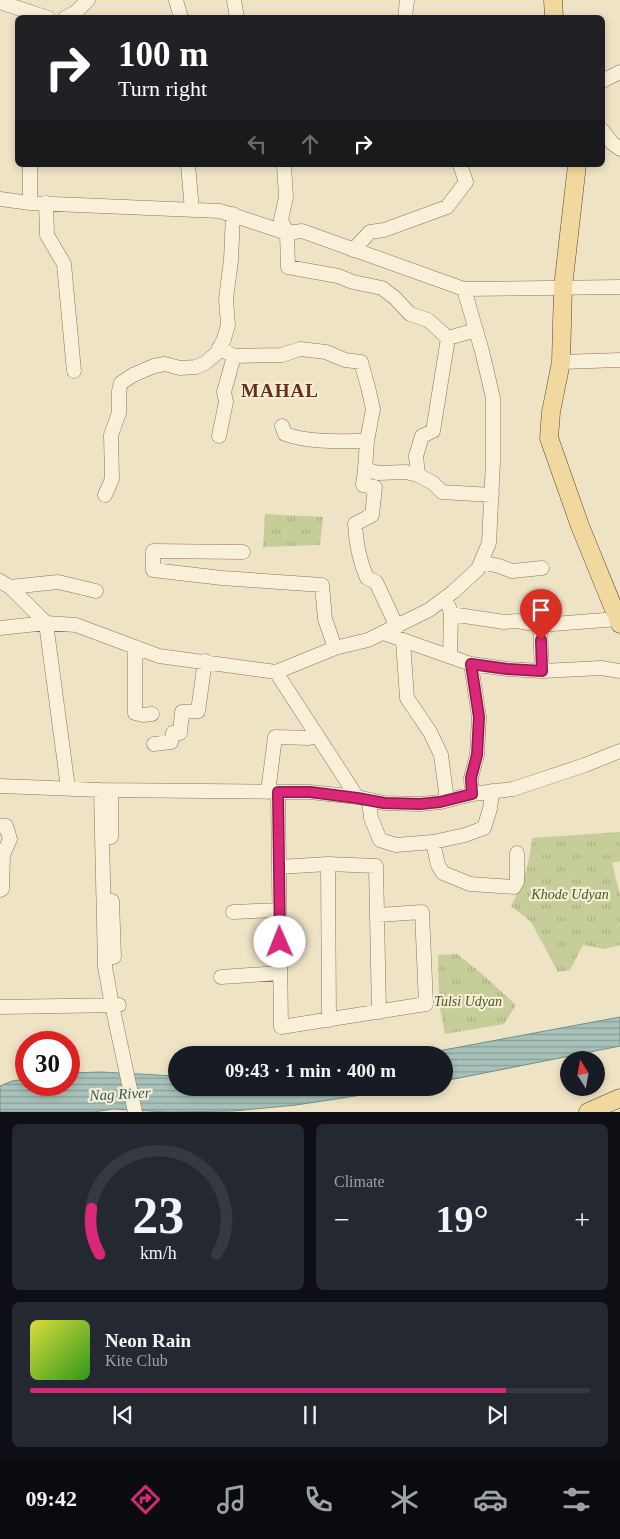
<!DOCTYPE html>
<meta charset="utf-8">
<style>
body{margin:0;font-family:"Times New Roman",serif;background:#242831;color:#f1f3f6;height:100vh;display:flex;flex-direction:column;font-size:19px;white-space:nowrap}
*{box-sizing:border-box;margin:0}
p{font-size:16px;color:#9ea1a6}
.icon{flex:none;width:28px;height:28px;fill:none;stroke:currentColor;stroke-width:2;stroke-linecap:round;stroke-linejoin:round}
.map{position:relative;height:1112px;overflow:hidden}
.panel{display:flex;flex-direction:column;gap:12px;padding:12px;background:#0d0f14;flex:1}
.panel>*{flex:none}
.hud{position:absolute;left:15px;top:15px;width:590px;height:152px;border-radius:8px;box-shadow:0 2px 8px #0003;background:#202124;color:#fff;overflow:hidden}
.needle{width:32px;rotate:349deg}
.controls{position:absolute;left:560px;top:1051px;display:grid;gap:10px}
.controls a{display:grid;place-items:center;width:45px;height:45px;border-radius:50%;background:#171b24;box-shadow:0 2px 8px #0003;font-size:25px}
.speed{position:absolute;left:15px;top:1031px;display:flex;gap:10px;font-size:25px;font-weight:700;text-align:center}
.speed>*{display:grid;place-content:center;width:65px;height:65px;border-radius:50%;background:#171b24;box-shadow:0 2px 8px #0003;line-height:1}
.speed .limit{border:8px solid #d22;background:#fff;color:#111}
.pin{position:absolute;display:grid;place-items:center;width:42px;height:42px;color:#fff;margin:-51px -21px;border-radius:50% 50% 50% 0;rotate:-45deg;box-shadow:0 0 5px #0007}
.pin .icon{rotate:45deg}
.me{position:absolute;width:55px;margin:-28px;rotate:359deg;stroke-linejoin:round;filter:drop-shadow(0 0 4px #0008)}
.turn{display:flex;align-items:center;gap:18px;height:105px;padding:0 20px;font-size:22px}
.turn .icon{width:65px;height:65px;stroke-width:2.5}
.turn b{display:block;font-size:35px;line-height:42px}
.lanes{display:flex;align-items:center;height:48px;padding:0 20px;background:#0003;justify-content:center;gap:25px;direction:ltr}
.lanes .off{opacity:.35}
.big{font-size:38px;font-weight:800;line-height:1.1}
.panel .widget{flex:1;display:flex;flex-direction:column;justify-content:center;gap:8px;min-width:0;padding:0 18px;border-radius:8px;background:#242831}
.panel .dial{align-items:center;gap:0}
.dial svg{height:130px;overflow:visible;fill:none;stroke:#363941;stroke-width:7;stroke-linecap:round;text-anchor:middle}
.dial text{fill:#f1f3f6;stroke:none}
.song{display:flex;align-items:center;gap:15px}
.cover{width:60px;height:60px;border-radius:8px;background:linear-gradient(135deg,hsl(60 70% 55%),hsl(110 70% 35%))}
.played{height:5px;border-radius:2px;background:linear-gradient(90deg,#db2777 85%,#363941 85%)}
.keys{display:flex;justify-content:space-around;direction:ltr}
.heat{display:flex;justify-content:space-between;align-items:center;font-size:28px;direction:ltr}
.panel .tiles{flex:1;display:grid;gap:12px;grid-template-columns:1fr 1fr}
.widget:last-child{grid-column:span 2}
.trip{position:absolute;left:168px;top:1046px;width:285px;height:50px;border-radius:25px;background:#171b24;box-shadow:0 2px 8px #0003;font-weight:800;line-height:50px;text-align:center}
.tabs{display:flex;height:80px;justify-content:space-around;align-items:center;background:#090b0e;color:#9ea1a6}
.tabs .icon{width:35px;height:35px}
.tabs .on{color:#db2777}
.tabs b{font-size:22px;color:#f1f3f6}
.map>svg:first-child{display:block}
.park{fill:url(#park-tufts)}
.water{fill:url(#water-rules);stroke:#6e9188}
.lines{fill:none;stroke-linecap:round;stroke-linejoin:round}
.minor-casing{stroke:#8a755b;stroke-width:15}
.major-casing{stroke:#58432f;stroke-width:19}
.minor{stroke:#f9f0d9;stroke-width:14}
.major{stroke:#f1d89e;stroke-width:18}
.route-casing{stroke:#8e194d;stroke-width:12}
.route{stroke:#db2777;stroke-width:9}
.labels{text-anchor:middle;stroke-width:4.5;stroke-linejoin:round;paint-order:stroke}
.park-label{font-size:14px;font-style:italic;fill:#4a5726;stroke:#f6edd5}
.water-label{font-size:15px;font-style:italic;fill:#2e5a58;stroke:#f6edd5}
.district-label{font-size:19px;font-weight:bold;letter-spacing:1px;fill:#672e1e;stroke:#f6edd5}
</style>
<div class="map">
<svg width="620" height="1112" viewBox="0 0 620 1112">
<defs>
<pattern id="park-tufts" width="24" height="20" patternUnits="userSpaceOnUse" patternTransform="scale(1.25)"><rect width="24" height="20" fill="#c6cd99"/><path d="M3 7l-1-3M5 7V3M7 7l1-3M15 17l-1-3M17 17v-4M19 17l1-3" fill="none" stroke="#abb083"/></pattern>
<pattern id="water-rules" width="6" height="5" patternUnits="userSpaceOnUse" patternTransform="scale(1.25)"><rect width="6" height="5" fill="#a7c2ba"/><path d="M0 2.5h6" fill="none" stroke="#899e97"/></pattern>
</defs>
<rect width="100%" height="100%" fill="#efe3c6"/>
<!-- park -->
<path class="park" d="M265 514 323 517 320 545 263 547Z
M620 832V861L612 863 620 895V945L604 949 583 945 570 970 558 972 531 922 511 906C524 881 529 866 532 838Z
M457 954 481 973 516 1005 504 1024 445 1034 439 1003 438 955Z"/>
<!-- water -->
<path class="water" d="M620 1017V1046L444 1081V1055H417Z
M101 1072 176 1076V1088H408L296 1105 234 1111 167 1112 113 1109 94 1112H0V1086L12 1081 26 1079V1085H69V1073Z"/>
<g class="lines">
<defs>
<path id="minor" d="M176 0 181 18
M234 0 237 18
M0 2 48 18
M65 18 76 12 88 0
M405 18 407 0
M602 81 620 72
M602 130 612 143 620 149
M188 165 192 210
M284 165 286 197 281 220 287 233 288 267 338 276 353 282 382 288 395 298 410 314 428 320 448 338
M0 199 30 203 220 211 287 233 302 231 464 289 620 287
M30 203V165
M46 203 47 235 64 264 74 371
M353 250 370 232 384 230 447 207 466 182 460 165
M476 330 448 338 433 431 422 436 416 456 418 475 433 483 442 492 492 495
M219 348 234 356 282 355 300 349 326 352 345 360 361 362 368 387 373 409 367 441 365 469 363 485 375 487 372 515 355 524C356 544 359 560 367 578L376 582 397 627
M561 362 620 360
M282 426 285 434C311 443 340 441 367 441
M219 436 226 402 224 392 234 356
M365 469 378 473 406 472 418 475
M105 495 112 479 111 435 119 413V391L121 383 133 375 154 366 165 364 180 368 196 367 205 363 217 353 224 339 228 325 226 299 231 260 233 214
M243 552 153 551V570L222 578 322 585 325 619 335 648
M481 562 499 566 512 571 542 568
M0 581 10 587 46 623 68 788
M10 587 58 582 96 591
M449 607 451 614 450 656
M451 614 504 622 517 621 540 625 618 619
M540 625 542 671
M0 628 46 623 76 625 159 656 276 672 335 648 368 640 429 610 453 592 478 569 489 543 493 462V398L482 351 464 289
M383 633 471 664 507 669 542 671 601 668 620 671
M403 641 407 698 430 732 441 755 447 800
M135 647V713L143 715 152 714
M471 664 479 717 477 755 471 778 472 794
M276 672 357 797
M154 744 171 742 173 733H180L182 712 198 711 205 661
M0 786 101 790 310 792 357 797 384 803 420 804 441 802 472 794 513 789 585 765 620 751
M101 790 105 967 112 1005 135 1112
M111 790V837
M268 792 275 737 309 738 315 735
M278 792 281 1027 426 1004 422 912 378 915
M369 800 371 818 380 840 396 845 433 842 465 835 484 828 490 809 492 791
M0 826H6L10 839 3 855 2 889 0 890
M433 842 438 865 443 873 470 884 514 887 517 882V853
M328 864 329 1020
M279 867 328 864 376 866 379 1012
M112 901 114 957
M233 912 279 910
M221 977 280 973
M0 1007 119 1005"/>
<path id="major" d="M553 0 554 18
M577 165 563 287 561 362 551 412 549 438 580 526 620 624
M588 1112 620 1098"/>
</defs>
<!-- minor casing -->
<use href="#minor" class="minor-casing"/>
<!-- major casing -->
<use href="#major" class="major-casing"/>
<!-- minor -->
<use href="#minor" class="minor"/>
<!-- major -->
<use href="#major" class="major"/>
</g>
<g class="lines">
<defs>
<path id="route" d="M280 942 278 792H310L357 798 384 803 420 804 440 802 472 794 471 778 477 755 479 717 471 664 507 669 542 671 541 640"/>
</defs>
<!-- route casing -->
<use href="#route" class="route-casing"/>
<!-- route -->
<use href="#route" class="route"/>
</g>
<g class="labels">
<!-- park labels -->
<g class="park-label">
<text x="570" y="899">Khode Udyan</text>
<text x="468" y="1006">Tulsi Udyan</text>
</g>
<!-- water labels -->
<g class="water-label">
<text transform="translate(120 1094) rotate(-3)" y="5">Nag River</text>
</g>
<!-- district labels -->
<g class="district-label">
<text x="280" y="397">MAHAL</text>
</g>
</g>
</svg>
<div class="controls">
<a><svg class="needle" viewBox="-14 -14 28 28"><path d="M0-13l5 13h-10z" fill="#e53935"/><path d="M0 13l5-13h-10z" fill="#9ea1a6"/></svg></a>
</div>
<div class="speed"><div class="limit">30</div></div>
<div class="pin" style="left:541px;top:640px;background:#d93025"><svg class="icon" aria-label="arrive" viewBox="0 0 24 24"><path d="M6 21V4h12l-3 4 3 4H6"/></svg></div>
<svg class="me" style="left:280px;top:942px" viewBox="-20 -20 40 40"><circle r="19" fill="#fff"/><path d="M0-13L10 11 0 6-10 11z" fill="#db2777"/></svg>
<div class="trip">09:43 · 1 min · 400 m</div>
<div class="hud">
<div class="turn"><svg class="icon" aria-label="right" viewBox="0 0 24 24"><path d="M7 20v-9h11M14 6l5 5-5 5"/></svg><div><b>100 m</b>Turn right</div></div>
<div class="lanes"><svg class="icon off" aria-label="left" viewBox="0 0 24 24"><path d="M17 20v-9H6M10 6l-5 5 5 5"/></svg><svg class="icon off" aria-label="ahead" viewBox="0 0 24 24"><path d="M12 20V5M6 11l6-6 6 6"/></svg><svg class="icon" aria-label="right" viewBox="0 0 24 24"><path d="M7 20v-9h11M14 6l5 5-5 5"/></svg></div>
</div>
</div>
<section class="panel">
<div class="tiles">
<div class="widget dial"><svg viewBox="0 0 100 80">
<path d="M14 69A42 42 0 1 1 86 69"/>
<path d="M14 69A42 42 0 0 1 9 41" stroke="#db2777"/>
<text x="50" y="56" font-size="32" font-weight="700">23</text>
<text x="50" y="72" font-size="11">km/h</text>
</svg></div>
<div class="widget"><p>Climate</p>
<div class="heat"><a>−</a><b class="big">19°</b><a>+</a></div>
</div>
<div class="widget">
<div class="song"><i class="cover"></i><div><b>Neon Rain</b><p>Kite Club</p></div></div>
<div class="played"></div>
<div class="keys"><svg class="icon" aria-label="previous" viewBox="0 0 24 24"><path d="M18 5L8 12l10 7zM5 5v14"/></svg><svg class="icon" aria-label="pause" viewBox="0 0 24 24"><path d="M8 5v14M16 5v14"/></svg><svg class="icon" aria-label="next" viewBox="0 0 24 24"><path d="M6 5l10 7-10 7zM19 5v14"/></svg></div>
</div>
</div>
</section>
<nav class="tabs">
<b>09:42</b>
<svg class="icon on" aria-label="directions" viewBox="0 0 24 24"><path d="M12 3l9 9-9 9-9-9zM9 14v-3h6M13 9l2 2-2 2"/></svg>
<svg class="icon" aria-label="music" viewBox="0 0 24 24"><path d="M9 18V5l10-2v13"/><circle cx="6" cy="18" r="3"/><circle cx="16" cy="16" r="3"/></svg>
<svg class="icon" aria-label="phone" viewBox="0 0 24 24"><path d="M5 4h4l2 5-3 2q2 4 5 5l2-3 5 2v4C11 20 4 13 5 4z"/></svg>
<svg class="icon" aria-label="climate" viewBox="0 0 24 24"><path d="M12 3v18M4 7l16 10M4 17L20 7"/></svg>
<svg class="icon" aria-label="car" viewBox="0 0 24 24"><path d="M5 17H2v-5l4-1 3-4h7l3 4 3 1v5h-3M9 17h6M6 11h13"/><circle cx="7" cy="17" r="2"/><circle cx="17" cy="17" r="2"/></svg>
<svg class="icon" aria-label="filters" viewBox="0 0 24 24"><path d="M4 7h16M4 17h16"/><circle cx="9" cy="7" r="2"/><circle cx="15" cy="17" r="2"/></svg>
</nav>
